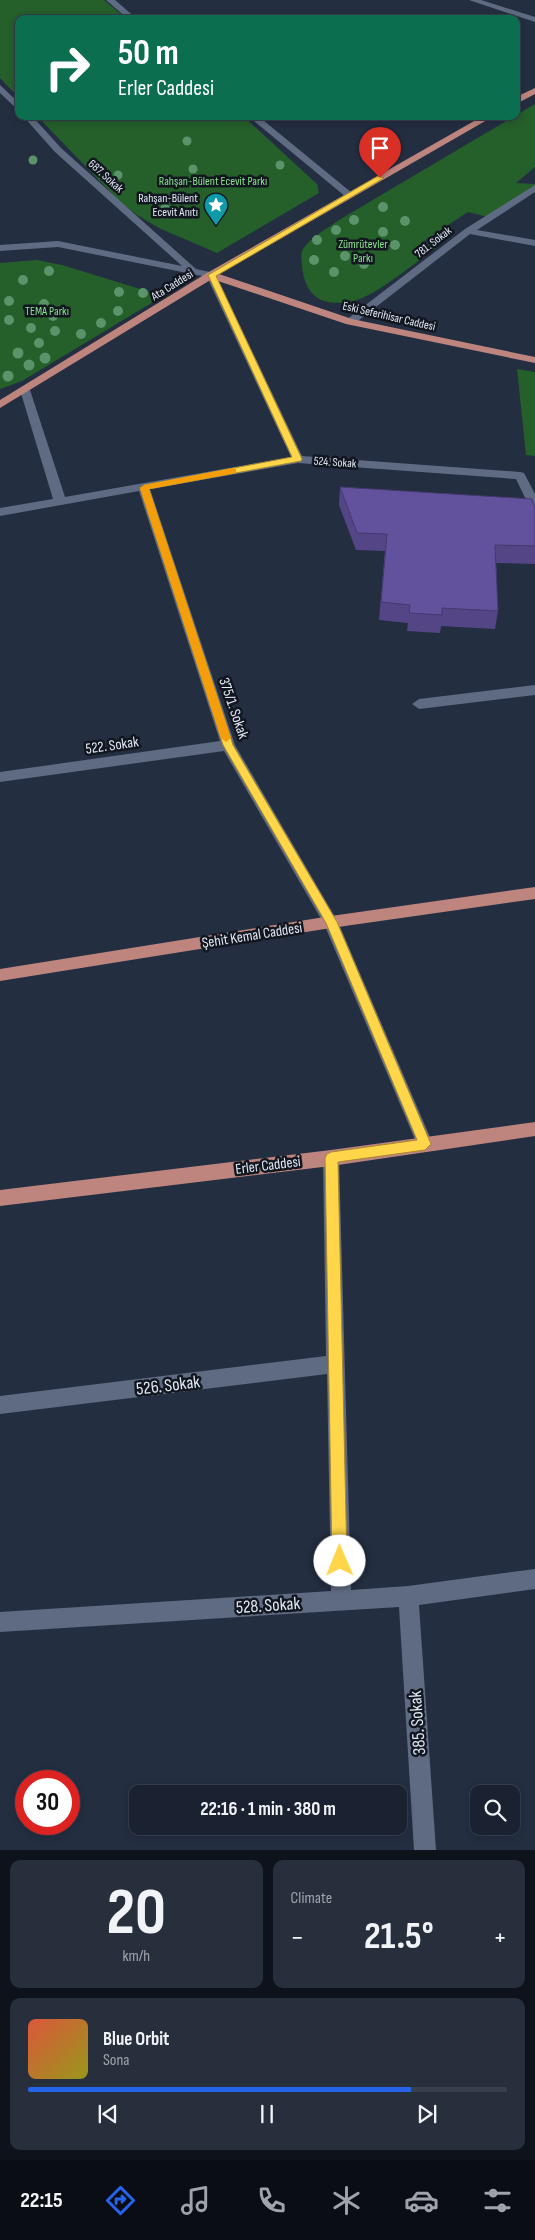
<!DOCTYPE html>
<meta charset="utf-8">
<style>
body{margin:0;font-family:"Sofia Sans Condensed",sans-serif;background:#272f3d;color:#f1f3f6;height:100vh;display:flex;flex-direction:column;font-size:19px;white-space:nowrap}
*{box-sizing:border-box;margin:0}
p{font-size:16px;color:#9fa4ab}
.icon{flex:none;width:28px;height:28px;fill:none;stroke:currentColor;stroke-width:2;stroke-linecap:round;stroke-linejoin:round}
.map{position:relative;height:1850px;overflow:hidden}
.drawer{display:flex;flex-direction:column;gap:10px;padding:10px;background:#0e131b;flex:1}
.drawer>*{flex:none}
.hud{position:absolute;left:15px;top:15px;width:505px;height:105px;border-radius:10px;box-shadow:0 2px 8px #0003,0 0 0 1px #383f4d;background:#0b6e4f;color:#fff;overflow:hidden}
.tools{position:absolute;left:470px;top:1785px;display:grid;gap:10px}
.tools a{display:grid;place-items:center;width:50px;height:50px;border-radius:10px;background:#1a2231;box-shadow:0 2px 8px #0003,0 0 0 1px #383f4d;font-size:25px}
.speed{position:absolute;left:15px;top:1770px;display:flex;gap:10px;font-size:25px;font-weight:700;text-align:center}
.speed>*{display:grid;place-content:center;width:65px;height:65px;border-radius:50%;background:#1a2231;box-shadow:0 2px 8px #0003,0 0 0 1px #383f4d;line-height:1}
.speed .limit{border:8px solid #d22;background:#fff;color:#111}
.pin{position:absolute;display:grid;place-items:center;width:42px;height:42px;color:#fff;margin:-51px -21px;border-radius:50% 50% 50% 0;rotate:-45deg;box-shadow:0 0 5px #0007}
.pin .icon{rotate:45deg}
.me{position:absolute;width:55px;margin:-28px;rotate:359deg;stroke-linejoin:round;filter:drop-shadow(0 0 4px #0008)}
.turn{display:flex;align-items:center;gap:18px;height:105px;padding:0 20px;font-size:22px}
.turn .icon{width:65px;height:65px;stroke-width:2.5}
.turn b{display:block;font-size:35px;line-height:42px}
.big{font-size:38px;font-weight:700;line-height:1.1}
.drawer .card{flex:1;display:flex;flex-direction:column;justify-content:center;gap:8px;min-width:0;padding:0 18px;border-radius:10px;background:#272f3d}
.drawer .dial{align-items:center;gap:0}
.dial b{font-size:65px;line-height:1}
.song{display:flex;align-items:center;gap:15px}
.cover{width:60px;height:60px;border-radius:8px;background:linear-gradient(135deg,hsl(10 70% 55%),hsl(60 70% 35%))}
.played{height:5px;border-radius:2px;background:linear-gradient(90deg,#2563eb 80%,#383f4d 80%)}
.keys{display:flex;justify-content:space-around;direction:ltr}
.heat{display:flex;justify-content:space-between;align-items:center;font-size:28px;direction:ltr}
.drawer .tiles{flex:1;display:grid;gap:10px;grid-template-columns:1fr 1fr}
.card:last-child{grid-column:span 2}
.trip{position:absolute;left:129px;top:1785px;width:278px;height:50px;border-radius:10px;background:#1a2231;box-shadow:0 2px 8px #0003,0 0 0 1px #383f4d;font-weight:700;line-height:50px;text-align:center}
.tabs{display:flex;height:80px;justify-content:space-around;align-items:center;background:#0a0e14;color:#9fa4ab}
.tabs .icon{width:35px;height:35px}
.tabs .selected{color:#2563eb}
.tabs b{font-size:22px;color:#f1f3f6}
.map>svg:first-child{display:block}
.green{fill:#255f2a}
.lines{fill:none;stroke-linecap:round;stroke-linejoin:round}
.minor{fill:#5f6b82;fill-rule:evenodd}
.major{fill:#bd857e;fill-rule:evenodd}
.tree{fill:#5b936b}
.wall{fill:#544686}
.building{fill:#62519c;stroke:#45396d}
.route{fill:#ffd54a;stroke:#a68a30}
.slow{fill:#f59e0b}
.labels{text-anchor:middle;stroke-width:5;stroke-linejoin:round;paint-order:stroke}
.far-street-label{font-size:12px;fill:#e2e9f6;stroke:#11161f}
.far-park-label{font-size:12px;fill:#89e58e;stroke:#11161f}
.far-poi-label{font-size:12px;fill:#e2e9f6;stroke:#11161f;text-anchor:end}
.street-label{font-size:15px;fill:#e2e9f6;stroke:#11161f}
.near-street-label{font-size:18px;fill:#e2e9f6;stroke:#11161f}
</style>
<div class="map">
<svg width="535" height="1850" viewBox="0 0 535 1850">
<rect width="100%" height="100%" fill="#232e41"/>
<!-- green -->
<path class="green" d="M0 0H104L127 19H19V98L0 78Z
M535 104V167L516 183 535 184V187L488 217 468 212 421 243 437 247C417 261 375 297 353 301 324 307 306 299 302 267 302 262 300 254 303 249 311 237 328 228 339 220Z
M37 116H243L317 184 319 193 217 253 161 229 137 215 119 201Z
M37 260 62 265 163 296 22 381 0 389V263Z
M517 369 535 372V456L526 455Z"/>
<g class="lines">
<!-- minor -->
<path class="minor" d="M106 0H115L137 19H128Z
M469 0H481L535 17V22Z
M0 85 19 103V111L0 93Z
M23 116H32L61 148 196 269 215 273 302 456 520 472 524 473 535 494V510L529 506 516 479 298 463 150 489 235 745 338 922 433 1144 431 1149 425 1151 419 1149 324 924 224 751 0 782V772L220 741 139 491 0 516V508L53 499 20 390 21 388 25 387 30 390 65 497 291 457 207 277 58 247 0 251V245L58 241 182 266 55 152Z
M248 116H258L352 193V197H346Z
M535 185V192L477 230 535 240V246L470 234 354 324H346V320L465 229Z
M535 685V695L419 709 412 704 419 699Z
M331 1150 337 1153 339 1158 351 1590 408 1586 535 1569V1589L419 1605 436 1850H414L399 1607 0 1632V1612L331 1591 327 1374 0 1414V1396L326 1356 323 1158 325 1153Z"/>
<!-- major -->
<path class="major" d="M535 88V94L516 104V97Z
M483 116H494L219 274 352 319 535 357V363L346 324 212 279 0 408V400L207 273Z
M535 887V899L331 928 0 981V969L331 916Z
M535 1122V1136L331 1166 0 1206V1190L331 1150Z"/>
</g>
<!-- trees -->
<g class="tree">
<circle cx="187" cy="141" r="4.5"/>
<circle cx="33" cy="160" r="4.5"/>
<circle cx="280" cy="165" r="4.5"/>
<circle cx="193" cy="169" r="4.5"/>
<circle cx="118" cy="175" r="4.5"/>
<circle cx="150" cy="200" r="5"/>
<circle cx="383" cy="207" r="5"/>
<circle cx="165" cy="209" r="5"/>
<circle cx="354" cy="220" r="5"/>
<circle cx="405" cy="221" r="5"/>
<circle cx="336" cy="230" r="5"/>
<circle cx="383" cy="232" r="5"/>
<circle cx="317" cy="240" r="5"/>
<circle cx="395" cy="245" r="5"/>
<circle cx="345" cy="256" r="5"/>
<circle cx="314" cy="260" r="5"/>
<circle cx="364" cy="264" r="5"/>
<circle cx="49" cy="271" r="5"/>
<circle cx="334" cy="272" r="5"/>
<circle cx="23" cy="280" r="5"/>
<circle cx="119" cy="292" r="5"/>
<circle cx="143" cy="293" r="5"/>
<circle cx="9" cy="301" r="5"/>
<circle cx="44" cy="304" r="5"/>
<circle cx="118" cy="311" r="5"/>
<circle cx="53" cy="316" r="5"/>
<circle cx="9" cy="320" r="5"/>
<circle cx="101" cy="323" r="5"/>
<circle cx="31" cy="328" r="5"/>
<circle cx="55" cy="331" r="5"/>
<circle cx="81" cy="334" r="5"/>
<circle cx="39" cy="343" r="5"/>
<circle cx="18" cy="353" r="5.5"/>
<circle cx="45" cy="358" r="5.5"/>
<circle cx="29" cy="365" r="5.5"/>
<circle cx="8" cy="376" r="5.5"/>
</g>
<!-- wall -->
<path class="wall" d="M340 487 535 509V564L496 563 498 611 495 629 441 626 440 633 407 631 408 623 379 620 385 551 356 550 339 505Z"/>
<!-- building -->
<path class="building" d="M340 487 532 499 535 509V546L495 545 498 611 442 608V615L409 613 410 605 381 602 387 534 357 533Z"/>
<!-- route -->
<path class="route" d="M378 176 384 178 216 276 302 459 301 461 149 489 233 745 337 922 431 1144 425 1150 338 1162 347 1561 345 1566 340 1568 335 1566 332 1561 325 1158 327 1154 331 1152 417 1140 326 923 223 745 140 488 144 485 292 457 208 275Z"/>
<!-- slow -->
<path class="slow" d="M233 468 236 469V473L149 489 231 738 226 742 221 738 140 488 144 485Z"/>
<!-- icons -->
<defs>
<symbol id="sight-pin" viewBox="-11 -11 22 30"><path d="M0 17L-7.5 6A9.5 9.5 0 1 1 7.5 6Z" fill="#0f9aa8" stroke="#11161f"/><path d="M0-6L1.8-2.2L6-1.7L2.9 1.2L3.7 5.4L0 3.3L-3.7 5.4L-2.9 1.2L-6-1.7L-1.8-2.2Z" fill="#fff"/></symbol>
</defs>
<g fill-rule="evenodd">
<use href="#sight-pin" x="202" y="191" width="28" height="38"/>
</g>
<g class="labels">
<!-- far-street labels -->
<g class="far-street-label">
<text transform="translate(106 176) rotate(42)" y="4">687. Sokak</text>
<text transform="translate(433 242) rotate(-38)" y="4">781. Sokak</text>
<text transform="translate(172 285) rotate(-32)" y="4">Ata Caddesi</text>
<text transform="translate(389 316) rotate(13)" y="4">Eski Seferihisar Caddesi</text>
<text transform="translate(335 462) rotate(4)" y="4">524. Sokak</text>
</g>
<!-- far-park labels -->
<g class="far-park-label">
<text x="213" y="185">Rahşan-Bülent Ecevit Parkı</text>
<text x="363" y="248">Zümrütevler<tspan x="363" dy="14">Parkı</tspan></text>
<text x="47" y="315">TEMA Parkı</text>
</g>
<!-- far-poi labels -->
<g class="far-poi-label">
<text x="198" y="202">Rahşan-Bülent<tspan x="198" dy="14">Ecevit Anıtı</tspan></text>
</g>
<!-- street labels -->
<g class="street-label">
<text transform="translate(234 708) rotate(71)" y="5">375/1. Sokak</text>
<text transform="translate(112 745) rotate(-8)" y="5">522. Sokak</text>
<text transform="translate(252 935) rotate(-9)" y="5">Şehit Kemal Caddesi</text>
<text transform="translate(268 1165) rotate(-7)" y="5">Erler Caddesi</text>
</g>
<!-- near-street labels -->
<g class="near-street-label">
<text transform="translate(168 1385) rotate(-7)" y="6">526. Sokak</text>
<text transform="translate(268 1605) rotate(-4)" y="6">528. Sokak</text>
<text transform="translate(417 1723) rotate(-94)" y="6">385. Sokak</text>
</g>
</g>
</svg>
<div class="tools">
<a><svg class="icon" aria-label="search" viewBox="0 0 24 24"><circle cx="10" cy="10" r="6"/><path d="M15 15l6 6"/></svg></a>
</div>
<div class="speed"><div class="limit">30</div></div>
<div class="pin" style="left:380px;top:178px;background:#d93025"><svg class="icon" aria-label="arrive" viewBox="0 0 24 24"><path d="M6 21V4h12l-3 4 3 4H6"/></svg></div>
<svg class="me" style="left:340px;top:1561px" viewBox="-20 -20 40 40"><circle r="19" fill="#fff"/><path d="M0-13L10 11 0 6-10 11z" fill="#ffd54a"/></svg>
<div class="trip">22:16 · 1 min · 380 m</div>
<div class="hud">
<div class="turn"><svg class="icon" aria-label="right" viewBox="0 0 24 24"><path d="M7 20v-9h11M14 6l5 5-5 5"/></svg><div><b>50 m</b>Erler Caddesi</div></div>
</div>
</div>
<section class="drawer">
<div class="tiles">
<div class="card dial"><b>20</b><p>km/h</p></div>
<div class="card"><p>Climate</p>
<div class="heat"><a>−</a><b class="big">21.5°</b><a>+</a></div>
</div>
<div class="card">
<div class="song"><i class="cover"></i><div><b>Blue Orbit</b><p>Sona</p></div></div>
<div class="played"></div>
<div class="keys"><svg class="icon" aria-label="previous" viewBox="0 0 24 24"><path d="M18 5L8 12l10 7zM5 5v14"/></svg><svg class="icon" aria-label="pause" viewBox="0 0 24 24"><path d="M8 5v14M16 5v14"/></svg><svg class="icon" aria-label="next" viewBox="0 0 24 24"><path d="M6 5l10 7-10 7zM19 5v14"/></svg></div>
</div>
</div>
</section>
<nav class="tabs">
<b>22:15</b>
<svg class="icon selected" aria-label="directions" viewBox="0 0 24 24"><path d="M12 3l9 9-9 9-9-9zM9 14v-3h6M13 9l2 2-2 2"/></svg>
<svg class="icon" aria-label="music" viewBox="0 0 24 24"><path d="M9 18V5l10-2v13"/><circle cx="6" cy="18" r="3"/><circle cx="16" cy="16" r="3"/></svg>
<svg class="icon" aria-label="phone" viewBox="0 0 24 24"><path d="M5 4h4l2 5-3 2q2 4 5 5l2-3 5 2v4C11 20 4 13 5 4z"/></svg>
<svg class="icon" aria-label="climate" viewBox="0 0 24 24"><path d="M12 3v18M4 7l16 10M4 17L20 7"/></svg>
<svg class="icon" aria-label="car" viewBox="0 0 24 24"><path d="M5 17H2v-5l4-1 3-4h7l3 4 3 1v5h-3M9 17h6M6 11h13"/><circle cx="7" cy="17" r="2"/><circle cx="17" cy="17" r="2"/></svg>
<svg class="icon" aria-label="filters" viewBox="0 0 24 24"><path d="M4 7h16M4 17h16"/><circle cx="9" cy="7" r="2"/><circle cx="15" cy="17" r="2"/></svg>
</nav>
